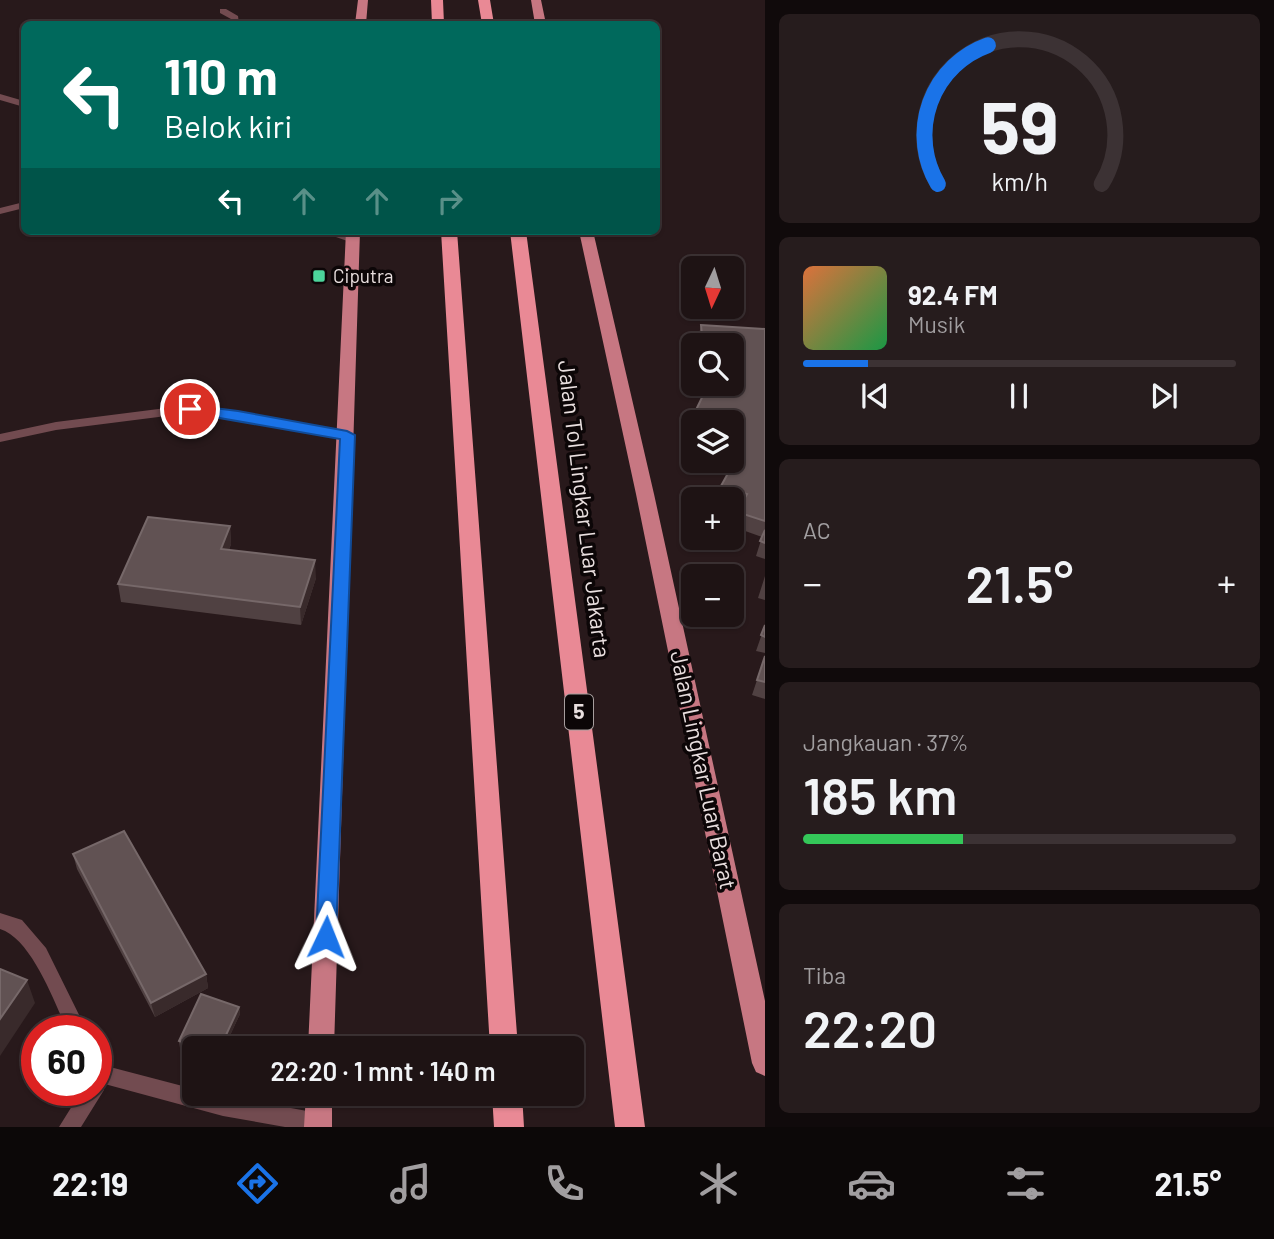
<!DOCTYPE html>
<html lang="id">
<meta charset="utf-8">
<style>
body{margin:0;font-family:Barlow,sans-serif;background:#261c1d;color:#f1f3f6;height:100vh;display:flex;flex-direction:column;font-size:26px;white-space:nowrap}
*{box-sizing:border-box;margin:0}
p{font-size:23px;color:#a19ea0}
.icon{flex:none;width:38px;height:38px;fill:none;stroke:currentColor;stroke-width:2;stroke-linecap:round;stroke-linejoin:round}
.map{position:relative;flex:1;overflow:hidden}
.sheet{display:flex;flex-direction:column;gap:14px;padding:14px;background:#100a0b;width:509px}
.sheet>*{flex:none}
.guide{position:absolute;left:21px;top:21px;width:639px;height:214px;border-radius:10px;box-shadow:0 2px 5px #0004,0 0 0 2px #3c3234;background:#00695c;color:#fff;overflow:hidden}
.needle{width:46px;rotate:184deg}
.fabs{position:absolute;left:681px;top:256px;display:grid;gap:14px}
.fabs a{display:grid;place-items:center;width:63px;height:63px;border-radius:10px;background:#1e1314;box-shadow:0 2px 5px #0004,0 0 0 2px #3c3234;font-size:35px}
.speed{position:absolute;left:21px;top:1015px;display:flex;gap:14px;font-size:35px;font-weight:700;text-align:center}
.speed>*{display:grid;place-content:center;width:91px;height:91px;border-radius:50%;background:#1e1314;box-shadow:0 2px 5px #0004,0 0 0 2px #3c3234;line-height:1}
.speed .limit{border:10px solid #d22;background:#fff;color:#111}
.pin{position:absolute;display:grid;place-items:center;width:60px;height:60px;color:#fff;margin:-30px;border:4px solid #fff;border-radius:50%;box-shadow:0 2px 7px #0007}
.me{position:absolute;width:77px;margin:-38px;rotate:2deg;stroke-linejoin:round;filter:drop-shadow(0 0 5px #0008)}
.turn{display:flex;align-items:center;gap:24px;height:147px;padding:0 28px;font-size:32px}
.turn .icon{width:91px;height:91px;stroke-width:2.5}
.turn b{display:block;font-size:49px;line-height:60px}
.lanes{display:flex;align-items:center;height:66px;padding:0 28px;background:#0003;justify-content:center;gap:35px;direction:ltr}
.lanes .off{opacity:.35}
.big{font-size:52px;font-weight:600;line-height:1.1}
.sheet .card{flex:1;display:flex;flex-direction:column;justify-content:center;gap:10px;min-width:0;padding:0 24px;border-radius:10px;background:#261c1d}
.sheet .dial{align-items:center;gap:0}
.dial svg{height:182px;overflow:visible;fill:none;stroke:#3c3234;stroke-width:7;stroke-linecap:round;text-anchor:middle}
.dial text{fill:#f1f3f6;stroke:none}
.song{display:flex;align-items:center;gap:21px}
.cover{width:84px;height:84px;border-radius:10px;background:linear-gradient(135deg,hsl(20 70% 55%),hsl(140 70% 35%))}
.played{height:7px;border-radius:4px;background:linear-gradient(90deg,#1a73e8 15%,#3c3234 15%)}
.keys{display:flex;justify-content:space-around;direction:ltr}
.heat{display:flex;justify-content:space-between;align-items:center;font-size:38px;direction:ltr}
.charge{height:10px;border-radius:5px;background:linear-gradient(90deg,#34c759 37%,#3c3234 0)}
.trip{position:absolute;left:182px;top:1036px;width:402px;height:70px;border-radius:10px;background:#1e1314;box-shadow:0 2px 5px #0004,0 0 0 2px #3c3234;font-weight:600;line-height:70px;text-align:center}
.tabs{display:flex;height:112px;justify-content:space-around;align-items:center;background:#0c0808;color:#a19ea0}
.tabs .icon{width:49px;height:49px}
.tabs .on{color:#1a73e8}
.tabs b{font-size:32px;color:#f1f3f6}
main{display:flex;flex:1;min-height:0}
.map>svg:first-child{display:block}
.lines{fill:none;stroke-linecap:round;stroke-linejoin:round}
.service{fill:#724b50;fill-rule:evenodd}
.primary{fill:#c77782;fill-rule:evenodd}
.motorway{fill:#e98995;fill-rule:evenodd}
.wall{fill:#504142}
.shaded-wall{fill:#392a2b}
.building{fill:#615253;stroke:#766869;stroke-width:2}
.route{fill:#1a73e8;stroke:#114b97;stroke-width:2}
.poi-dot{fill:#4cd49b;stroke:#0c0607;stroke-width:2.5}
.labels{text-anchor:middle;stroke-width:7;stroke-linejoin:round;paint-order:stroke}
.far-poi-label{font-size:19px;fill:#e9dfdf;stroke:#0c0607;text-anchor:start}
.shield{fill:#0c0607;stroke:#a79e9e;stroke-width:2}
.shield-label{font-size:21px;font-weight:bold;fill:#e9dfdf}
.street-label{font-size:23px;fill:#e9dfdf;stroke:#0c0607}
</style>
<main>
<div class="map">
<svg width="765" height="1127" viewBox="0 0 765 1127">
<rect width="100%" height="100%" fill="#28191b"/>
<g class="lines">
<!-- service -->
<path class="service" d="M220 9H226L238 16 239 24H231V19L220 13Z
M0 94 24 101V107L0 100Z
M24 202V208L0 214V208Z
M319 231H335L358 240 353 243Z
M190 405 238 411 347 431 353 435 347 439 238 419 190 413 56 430 0 442V434L56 422Z
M0 913 22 920 46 948 87 1031H68C54 1002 32 939 0 929Z
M96 1053 103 1055 110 1067 194 1089V1094H214L318 1113 325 1116 328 1123 326 1127H285L223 1116 101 1083 104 1090 81 1127H59L82 1090H96Z"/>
<!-- primary -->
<path class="primary" d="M358 0H368L366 24H355Z
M531 0H541L546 24H535Z
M346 231H360L334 1048H308Z
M579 231H593L654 494 765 1001V1076L756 1072 752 1063 636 494Z
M306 1094H332V1127H304Z"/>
<!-- motorway -->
<path class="motorway" d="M431 0H443L444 24H432Z
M478 0H490L494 24H482Z
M441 231H457L518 1048H490Z
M510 231H526L645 1127H615Z
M492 1094H522L524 1127H494Z"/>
</g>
<!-- wall -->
<path class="wall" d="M701 325 765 329V559L756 556 762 537 734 527 740 508 732 505V499H718L721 486 729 471 708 465 709 460H732V422H693V427H692L695 412 732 345H699L698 339Z
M230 526 231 544 229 550 316 578 301 625 121 602 118 584Z
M765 576V600L758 598Z
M765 625V653L756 651Z
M765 656V699L752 695Z
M73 854 206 974 208 988 155 1017 77 869Z
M239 1007 240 1014 224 1048H194V1053L180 1048 179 1041Z"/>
<!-- shaded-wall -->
<path class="shaded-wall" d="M230 526 231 544 223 567 221 549Z
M315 560 316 578 301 625 300 607Z
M206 974 208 988 155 1017 151 1003Z
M27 980 35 1003 0 1056V1019Z
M239 1007 240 1014 224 1048H220Z"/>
<!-- building -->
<path class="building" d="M701 325 765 329V521L737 512 747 494 721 486 737 457 732 456V422H727L695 412 709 383H732V345H703Z
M148 517 230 526 221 549 315 560 300 607 118 584Z
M765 530V543L760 541Z
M765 625V637L761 635Z
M765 656V682L757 680Z
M124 831 206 974 151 1003 73 854Z
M0 969 27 980 0 1019Z
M201 994 239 1007 220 1048H198L179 1041Z"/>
<!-- route -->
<path class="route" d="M190 405 238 411 347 431 355 435 336 937 333 943 326 946 319 943 316 937 340 439 185 412 183 409Z"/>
<!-- markers -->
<rect class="poi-dot" x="312" y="269" width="14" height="14" rx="3.5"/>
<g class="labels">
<!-- far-poi labels -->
<g class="far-poi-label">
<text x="333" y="283">Ciputra</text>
</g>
<!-- shield labels -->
<rect class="shield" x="565" y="694.5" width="28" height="35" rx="5"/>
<g class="shield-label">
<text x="579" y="719">5</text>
</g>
<!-- street labels -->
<g class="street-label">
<text transform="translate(584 509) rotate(83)" y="8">Jalan Tol Lingkar Luar Jakarta</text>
<text transform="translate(703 770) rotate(78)" y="8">Jalan Lingkar Luar Barat</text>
</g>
</g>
</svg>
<div class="fabs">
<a><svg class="needle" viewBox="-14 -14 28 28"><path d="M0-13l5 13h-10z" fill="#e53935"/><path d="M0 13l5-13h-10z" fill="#a19ea0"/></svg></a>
<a><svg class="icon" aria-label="search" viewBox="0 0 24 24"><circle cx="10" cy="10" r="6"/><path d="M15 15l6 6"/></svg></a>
<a><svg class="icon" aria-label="layers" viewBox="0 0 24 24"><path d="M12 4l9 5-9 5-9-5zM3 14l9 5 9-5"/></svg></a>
<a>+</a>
<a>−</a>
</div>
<div class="speed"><div class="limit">60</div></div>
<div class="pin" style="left:190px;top:409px;background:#d93025"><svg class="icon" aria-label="arrive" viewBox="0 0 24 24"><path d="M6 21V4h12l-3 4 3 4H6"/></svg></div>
<svg class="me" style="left:326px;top:937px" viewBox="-20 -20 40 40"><path d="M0-17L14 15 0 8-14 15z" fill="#1a73e8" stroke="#fff" stroke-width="4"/></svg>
<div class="trip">22:20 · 1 mnt · 140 m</div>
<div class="guide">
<div class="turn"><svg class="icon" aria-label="left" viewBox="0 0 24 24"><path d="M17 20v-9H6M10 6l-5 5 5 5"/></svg><div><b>110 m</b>Belok kiri</div></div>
<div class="lanes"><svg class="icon" aria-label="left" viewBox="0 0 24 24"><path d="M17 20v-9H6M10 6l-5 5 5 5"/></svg><svg class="icon off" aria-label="ahead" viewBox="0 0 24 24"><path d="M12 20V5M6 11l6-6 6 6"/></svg><svg class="icon off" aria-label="ahead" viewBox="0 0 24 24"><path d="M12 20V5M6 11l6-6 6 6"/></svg><svg class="icon off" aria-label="right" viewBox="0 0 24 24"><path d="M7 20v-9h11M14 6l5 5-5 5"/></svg></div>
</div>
</div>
<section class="sheet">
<div class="card dial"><svg viewBox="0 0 100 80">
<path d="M14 69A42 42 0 1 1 86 69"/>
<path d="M14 69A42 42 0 0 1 36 8" stroke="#1a73e8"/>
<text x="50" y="56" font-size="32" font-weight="700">59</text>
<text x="50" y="72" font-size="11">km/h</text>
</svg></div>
<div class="card">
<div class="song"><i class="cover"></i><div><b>92.4 FM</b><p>Musik</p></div></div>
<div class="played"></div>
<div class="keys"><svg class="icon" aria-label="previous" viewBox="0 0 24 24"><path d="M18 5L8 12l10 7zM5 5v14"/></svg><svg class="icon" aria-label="pause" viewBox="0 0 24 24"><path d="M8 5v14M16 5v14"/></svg><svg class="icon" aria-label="next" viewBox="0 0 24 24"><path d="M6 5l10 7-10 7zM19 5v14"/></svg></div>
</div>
<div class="card"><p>AC</p>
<div class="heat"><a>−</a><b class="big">21.5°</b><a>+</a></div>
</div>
<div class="card"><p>Jangkauan · 37%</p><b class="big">185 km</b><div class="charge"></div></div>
<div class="card"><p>Tiba</p><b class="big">22:20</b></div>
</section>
</main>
<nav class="tabs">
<b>22:19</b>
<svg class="icon on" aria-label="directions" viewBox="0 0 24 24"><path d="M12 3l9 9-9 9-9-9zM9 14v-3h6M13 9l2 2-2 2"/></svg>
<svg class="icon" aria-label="music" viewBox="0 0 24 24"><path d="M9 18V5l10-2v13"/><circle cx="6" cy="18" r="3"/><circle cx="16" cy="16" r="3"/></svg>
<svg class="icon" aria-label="phone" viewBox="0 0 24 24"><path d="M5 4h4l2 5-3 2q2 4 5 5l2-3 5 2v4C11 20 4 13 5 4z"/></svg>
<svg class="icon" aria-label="climate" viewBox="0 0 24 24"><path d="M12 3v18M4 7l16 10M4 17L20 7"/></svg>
<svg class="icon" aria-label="car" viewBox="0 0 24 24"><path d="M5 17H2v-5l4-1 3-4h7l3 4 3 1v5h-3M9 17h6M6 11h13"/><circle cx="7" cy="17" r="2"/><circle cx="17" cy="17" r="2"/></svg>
<svg class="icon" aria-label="filters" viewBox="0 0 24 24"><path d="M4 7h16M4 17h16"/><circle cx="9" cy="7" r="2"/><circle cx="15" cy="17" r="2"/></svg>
<b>21.5°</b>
</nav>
